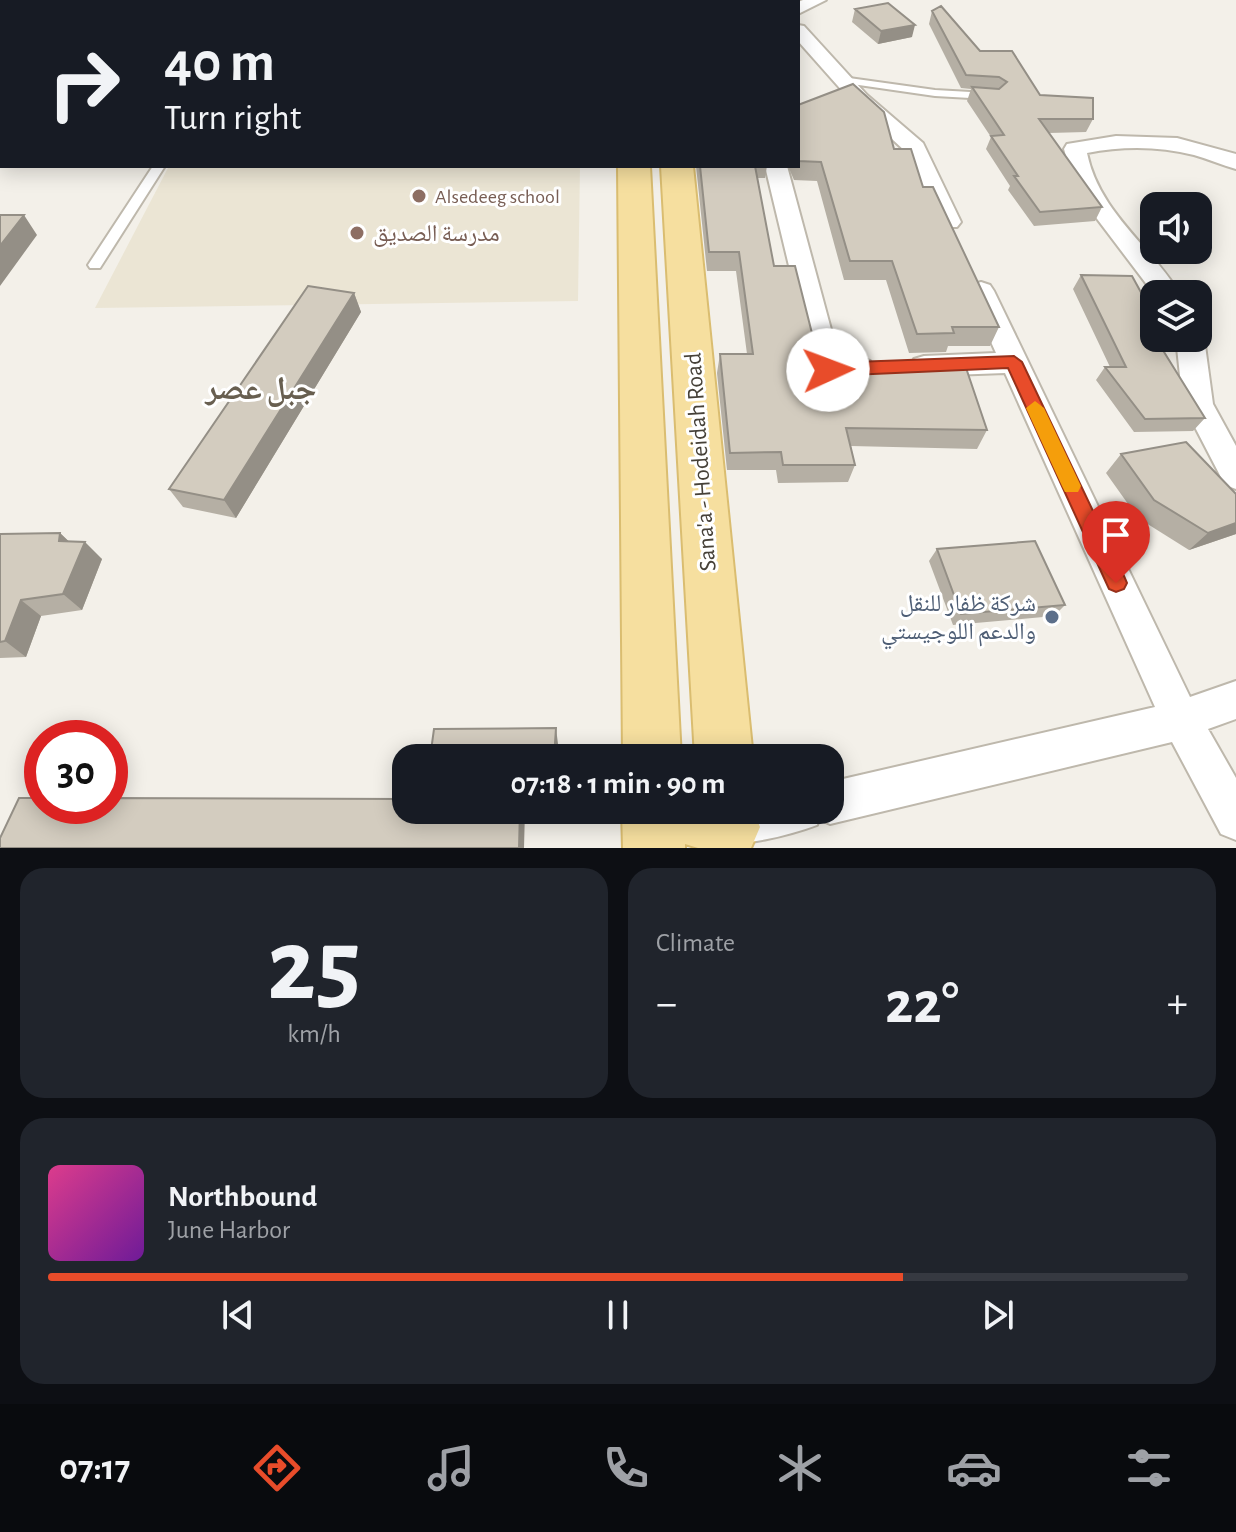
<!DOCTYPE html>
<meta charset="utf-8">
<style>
body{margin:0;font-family:"Alegreya Sans","Noto Naskh Arabic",sans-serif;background:#20242c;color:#f1f3f6;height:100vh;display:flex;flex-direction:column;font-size:30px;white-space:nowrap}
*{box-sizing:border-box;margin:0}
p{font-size:26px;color:#9ea1a6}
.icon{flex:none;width:44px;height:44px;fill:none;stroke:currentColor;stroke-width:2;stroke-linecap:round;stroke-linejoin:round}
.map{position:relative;height:848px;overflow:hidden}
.panel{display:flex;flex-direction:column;gap:20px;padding:20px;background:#0d0f14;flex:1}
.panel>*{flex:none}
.guide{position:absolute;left:0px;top:0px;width:800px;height:168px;box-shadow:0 4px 20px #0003;background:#171b24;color:#f1f3f6;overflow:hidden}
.fabs{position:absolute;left:1140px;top:192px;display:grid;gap:16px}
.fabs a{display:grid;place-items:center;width:72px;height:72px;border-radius:16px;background:#171b24;box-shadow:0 4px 20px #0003;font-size:40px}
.speed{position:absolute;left:24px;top:720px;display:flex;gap:16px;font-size:40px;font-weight:700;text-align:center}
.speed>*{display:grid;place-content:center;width:104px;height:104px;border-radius:50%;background:#171b24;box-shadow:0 4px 20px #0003;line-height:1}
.speed .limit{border:12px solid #d22;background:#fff;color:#111}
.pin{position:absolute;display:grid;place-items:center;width:68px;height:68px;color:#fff;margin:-82px -34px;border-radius:50% 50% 50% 0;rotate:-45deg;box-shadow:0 0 8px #0007}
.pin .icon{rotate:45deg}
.me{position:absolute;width:88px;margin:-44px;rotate:88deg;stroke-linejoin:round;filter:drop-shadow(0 0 6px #0008)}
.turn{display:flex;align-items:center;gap:28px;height:168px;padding:0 32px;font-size:36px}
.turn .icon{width:104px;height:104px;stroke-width:2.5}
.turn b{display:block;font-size:56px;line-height:68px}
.big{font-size:60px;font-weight:700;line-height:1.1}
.panel .tile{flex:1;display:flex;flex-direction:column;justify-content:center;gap:12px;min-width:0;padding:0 28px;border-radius:24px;background:#20242c}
.panel .dial{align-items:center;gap:0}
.dial b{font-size:104px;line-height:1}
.song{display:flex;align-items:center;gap:24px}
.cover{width:96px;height:96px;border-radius:12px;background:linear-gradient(135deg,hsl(330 70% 55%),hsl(280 70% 35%))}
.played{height:8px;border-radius:4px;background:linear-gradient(90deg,#e84c2a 75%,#363941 75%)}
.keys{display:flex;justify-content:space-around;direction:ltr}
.heat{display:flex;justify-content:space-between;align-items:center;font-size:44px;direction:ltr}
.panel .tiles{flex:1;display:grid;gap:20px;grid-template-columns:1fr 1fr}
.tile:last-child{grid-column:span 2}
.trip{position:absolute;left:392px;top:744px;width:452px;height:80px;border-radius:24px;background:#171b24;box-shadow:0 4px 20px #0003;font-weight:700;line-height:80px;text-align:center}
.tab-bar{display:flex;height:128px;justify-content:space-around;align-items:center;background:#090b0e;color:#9ea1a6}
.tab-bar .icon{width:56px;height:56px}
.tab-bar .on{color:#e84c2a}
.tab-bar b{font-size:36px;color:#f1f3f6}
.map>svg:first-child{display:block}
.education{fill:#ebe5d4}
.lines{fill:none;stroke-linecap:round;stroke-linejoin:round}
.service-casing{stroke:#beb8ac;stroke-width:4}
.minor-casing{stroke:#beb8ac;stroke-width:4}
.primary-casing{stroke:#dabd70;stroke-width:4}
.service{fill:#fff;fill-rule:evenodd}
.minor{fill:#fff;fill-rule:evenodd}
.primary{fill:#f6df9f;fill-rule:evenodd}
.wall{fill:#b5afa4}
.shaded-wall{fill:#948f86}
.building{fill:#d3ccbf;stroke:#948f86;stroke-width:2}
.route{fill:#e84c2a;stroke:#97311b;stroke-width:2}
.slow{fill:#f59e0b}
.education-dot{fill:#8d6e63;stroke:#fff;stroke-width:3}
.service-dot{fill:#5c6f8a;stroke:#fff;stroke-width:3}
.labels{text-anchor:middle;stroke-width:6;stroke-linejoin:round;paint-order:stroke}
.far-education-label{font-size:20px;fill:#785e54;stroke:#fff;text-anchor:start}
.education-label{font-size:24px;fill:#785e54;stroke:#fff;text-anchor:start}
.street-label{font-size:24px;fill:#464138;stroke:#fff}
.service-label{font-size:24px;fill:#4e5e75;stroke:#fff;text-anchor:end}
.district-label{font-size:32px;font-weight:bold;fill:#685f50;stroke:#fff}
</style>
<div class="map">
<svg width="1236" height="848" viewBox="0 0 1236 848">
<rect width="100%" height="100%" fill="#f3f0e9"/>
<!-- education -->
<path class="education" d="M169 166H580L578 301 95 308Z"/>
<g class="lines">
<defs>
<path id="service" d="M147 0H158L145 2Z
M842 77 935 90 988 93 993 96 988 99 935 96 838 82 837 80Z
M153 166H165L100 268H90L88 265Z"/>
<path id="minor" d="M762 0H780L782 2H764Z
M803 0H826L798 14V2Z
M798 25 804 26 867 95 923 143 961 222 957 227H941L905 151 853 103 798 41Z
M0 109H2V121H0Z
M1116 136 1177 138 1236 154V169C1222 165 1208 159 1194 155 1159 146 1122 146 1087 153 1099 212 1150 245 1180 294H1154L1076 191 1064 149 1067 144Z
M765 166H787L839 359 860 358 870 361 874 368 870 375 828 380 818 377 814 370Z
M981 282 990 285 994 291 1190 697 1236 681V719L1208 729 1236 778V840L1221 834 1172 742 830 824 819 819 817 825C791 835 739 848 714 842L708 827 714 812 719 810H830V782L1155 707 1005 373 924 376 914 373 910 366 914 359 924 356 996 353 968 291 972 285Z
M1198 331 1204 338 1213 404 1236 446V489L1225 485 1183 404 1176 338H1198Z"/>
<path id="primary" d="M648 0H674V2H648Z
M618 166H650L681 758H623Z
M661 166H693L753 758H695Z
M622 810H753L760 827 751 848H698L685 844V848H623Z"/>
</defs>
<!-- service casing -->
<use href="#service" class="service-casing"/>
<!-- minor casing -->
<use href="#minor" class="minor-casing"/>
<!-- primary casing -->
<use href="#primary" class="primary-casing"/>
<!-- service -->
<use href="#service" class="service"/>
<!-- minor -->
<use href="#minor" class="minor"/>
<!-- primary -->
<use href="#primary" class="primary"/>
</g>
<!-- wall -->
<path class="wall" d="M855 9 912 37 878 44 852 22Z
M932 11 980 51 1040 95 1093 119 1086 132 1049 133 1102 207 1095 221 1034 226 1008 190 1010 186 986 149 991 137 967 101 971 89 961 88 929 24Z
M2 32V76H0V33Z
M798 105 894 149 923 187 999 327 990 346H948L946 352 909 353 886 280H844L817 181 794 180 788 166H798Z
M696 166H767L765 178H757L774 266 817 353 822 361 834 364 923 365 925 361 987 430 977 449 851 446 855 465 848 482 778 483 776 470H727L717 373 720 354H747L736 271H707Z
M1081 275 1154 316V329L1151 332 1205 418 1193 431 1134 432 1096 380 1105 367H1110L1073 289Z
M354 293 361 312 236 518 183 507 169 489Z
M1121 454 1236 494V534L1189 550 1138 518 1106 473Z
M60 533 68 541 102 559 82 610 41 616 26 657 0 658V534Z
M937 549 1065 605 1054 616 953 625 929 561Z"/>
<!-- shaded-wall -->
<path class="shaded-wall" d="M416 0H437L435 2H414Z
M915 25 912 37 878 44 881 31Z
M24 215 37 235 0 286V246Z
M354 293 361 312 236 518 224 500Z
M1236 523V534L1189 550 1208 533Z
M60 533 78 550 59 541Z
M85 542 102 559 82 610 63 594Z
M21 600 41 616 26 657 5 641Z
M556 728 558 744V758H554Z
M520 810H525L524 848H519Z"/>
<!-- building -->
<path class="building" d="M51 0H86L97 1 96 2H48Z
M249 0H416L414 2H247Z
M566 0H604V2H565Z
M680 0H730V2H680Z
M888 3 915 25 881 31 855 9Z
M941 6 980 51H1012L1040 95 1093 98V119H1039L1102 207 1040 212 1014 176H1018L991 136 1004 135 972 87 999 89 1007 82 999 77 966 75 932 11Z
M2 32V61H0V33Z
M853 84 884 112 894 149H911L923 187H933L999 327H952L954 333 917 334 892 261H850L821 162 798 161V105Z
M700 166H755L774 266H795L817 353 822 361 834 364 927 365 925 361 963 359 987 430 846 428 855 465H783L781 452 730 453 720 354H753L739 252H709Z
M0 215H24L0 246Z
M1081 275 1132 276 1154 316V323H1146L1205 418 1145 419 1105 367H1126Z
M308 286 354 293 224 500 169 489Z
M1186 442 1236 494V523L1208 533 1154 500 1121 454Z
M60 533 59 541 85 542 63 594 21 600 5 641 0 642V534Z
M1035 541 1065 605 961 614 937 549Z
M556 728 554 758H430L434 729Z
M19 798H42V806H110V798L406 799V810H520L519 848H0V838Z"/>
<!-- route -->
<path class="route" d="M1014 356 1022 362 1124 576 1127 583 1124 589 1116 592 1109 589 1008 368 828 376 819 370 828 363Z"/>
<!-- slow -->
<path class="slow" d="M1035 401 1044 408 1081 486 1078 492H1065L1062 486 1026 408Z"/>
<!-- markers -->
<g class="education-dot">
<circle cx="419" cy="196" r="8"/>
<circle cx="357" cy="233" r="8"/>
</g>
<circle class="service-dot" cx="1052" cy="617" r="8"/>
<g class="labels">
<!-- far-education labels -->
<g class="far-education-label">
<text x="435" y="203">Alsedeeg school</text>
</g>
<!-- education labels -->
<g class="education-label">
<text x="373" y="241">مدرسة الصديق</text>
</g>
<!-- street labels -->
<g class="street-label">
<text transform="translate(700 462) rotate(-94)" y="8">Sana'a - Hodeidah Road</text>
</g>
<!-- service labels -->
<g class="service-label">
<text x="1036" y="611">شركة ظفار للنقل<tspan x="1036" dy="28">والدعم اللوجيستي</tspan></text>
</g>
<!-- district labels -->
<g class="district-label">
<text x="261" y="399">جبل عصر</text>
</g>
</g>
</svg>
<div class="fabs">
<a><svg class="icon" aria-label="sound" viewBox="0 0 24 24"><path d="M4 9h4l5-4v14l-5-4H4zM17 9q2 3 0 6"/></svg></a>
<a><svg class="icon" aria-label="layers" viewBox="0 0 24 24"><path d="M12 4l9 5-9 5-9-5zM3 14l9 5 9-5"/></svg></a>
</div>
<div class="speed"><div class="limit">30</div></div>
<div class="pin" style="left:1116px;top:583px;background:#d93025"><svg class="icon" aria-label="arrive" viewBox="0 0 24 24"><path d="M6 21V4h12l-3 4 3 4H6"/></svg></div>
<svg class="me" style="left:828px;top:370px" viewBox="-20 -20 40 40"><circle r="19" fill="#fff"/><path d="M0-13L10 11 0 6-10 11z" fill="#e84c2a"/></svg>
<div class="trip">07:18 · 1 min · 90 m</div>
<div class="guide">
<div class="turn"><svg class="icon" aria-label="right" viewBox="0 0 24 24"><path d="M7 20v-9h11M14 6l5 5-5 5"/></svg><div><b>40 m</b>Turn right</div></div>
</div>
</div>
<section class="panel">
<div class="tiles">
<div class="tile dial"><b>25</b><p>km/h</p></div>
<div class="tile"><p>Climate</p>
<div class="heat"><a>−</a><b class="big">22°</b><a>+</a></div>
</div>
<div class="tile">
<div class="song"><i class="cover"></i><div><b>Northbound</b><p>June Harbor</p></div></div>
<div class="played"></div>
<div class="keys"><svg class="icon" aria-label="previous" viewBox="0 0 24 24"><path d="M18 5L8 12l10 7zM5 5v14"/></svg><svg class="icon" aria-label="pause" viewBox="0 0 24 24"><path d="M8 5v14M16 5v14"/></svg><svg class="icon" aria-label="next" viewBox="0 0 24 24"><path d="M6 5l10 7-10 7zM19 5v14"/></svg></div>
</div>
</div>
</section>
<nav class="tab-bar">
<b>07:17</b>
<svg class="icon on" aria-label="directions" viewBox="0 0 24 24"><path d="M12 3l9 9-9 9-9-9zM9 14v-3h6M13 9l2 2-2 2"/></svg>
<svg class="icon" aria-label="music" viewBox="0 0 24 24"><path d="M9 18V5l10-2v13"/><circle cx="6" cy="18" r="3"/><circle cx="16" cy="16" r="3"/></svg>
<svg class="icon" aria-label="phone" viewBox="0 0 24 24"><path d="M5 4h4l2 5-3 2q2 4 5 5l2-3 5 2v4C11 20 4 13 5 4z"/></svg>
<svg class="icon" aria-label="climate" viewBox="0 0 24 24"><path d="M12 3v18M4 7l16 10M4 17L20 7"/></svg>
<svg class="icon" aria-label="car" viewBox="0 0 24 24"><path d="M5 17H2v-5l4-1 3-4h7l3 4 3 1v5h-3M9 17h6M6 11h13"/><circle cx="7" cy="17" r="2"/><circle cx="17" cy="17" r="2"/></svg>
<svg class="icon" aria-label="filters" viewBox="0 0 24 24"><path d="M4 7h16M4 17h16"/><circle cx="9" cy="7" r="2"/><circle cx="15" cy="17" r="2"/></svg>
</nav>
